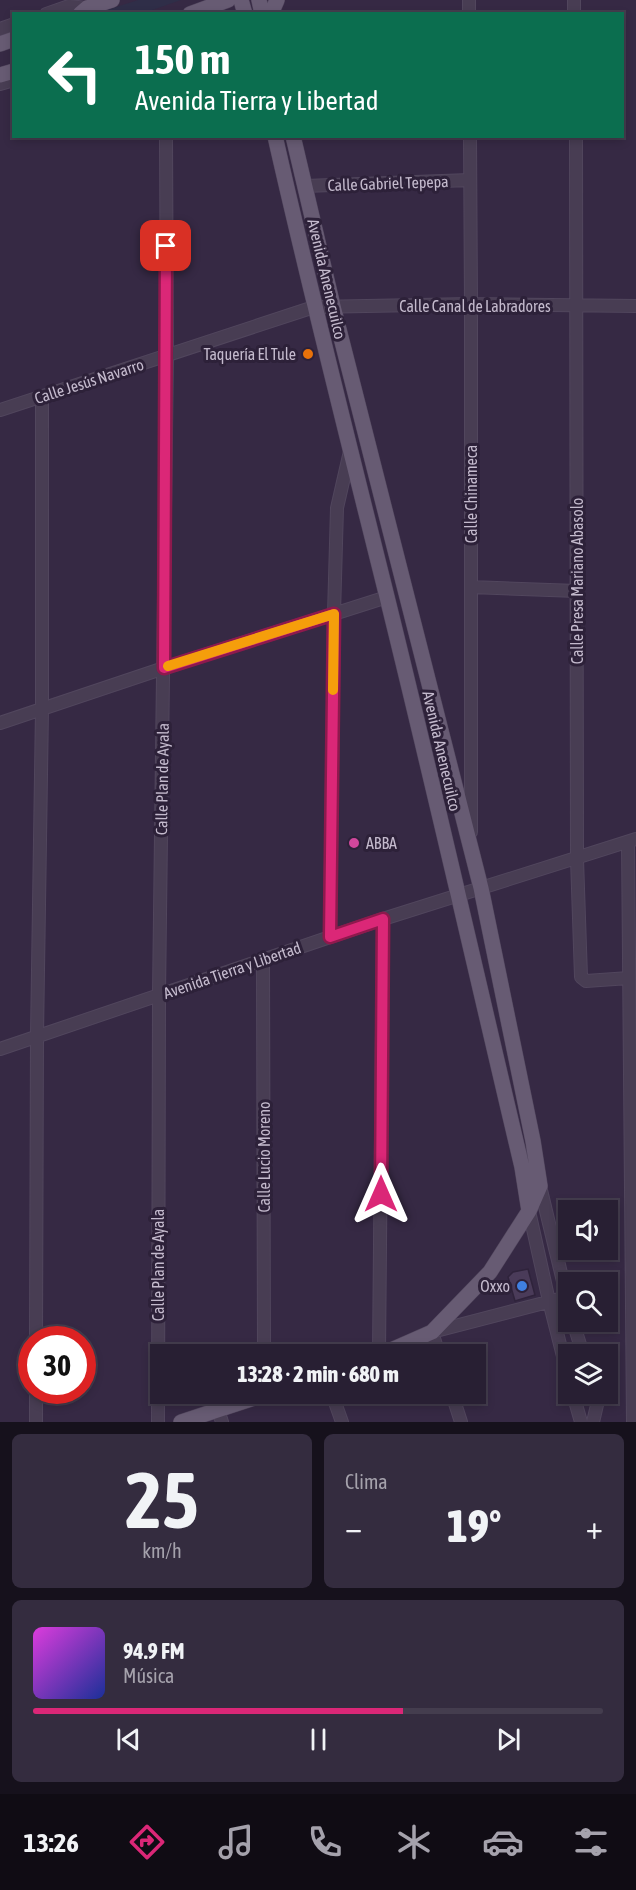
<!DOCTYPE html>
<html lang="es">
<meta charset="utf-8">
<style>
body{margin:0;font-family:"Asap Condensed",sans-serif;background:#342c3f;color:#f1f3f6;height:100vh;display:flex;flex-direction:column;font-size:22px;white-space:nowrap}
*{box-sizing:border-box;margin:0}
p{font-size:20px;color:#a5a2ac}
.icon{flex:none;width:33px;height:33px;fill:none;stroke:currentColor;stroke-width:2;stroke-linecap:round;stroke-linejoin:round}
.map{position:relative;height:1422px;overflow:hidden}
.side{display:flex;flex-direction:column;gap:12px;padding:12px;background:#16111c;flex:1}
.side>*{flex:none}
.guide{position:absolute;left:12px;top:12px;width:612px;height:126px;border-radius:0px;box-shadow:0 3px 9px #0003,0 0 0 2px #443d4e;background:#0b6e4f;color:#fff;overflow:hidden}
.tools{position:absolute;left:558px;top:1200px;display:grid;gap:12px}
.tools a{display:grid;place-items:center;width:60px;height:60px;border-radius:0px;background:#281f33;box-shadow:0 3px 9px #0003,0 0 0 2px #443d4e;font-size:30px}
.speed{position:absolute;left:18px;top:1326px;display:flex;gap:12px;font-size:30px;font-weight:700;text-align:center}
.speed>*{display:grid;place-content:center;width:78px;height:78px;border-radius:50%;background:#281f33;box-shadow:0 3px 9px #0003,0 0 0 2px #443d4e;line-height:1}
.speed .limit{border:9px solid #d22;background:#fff;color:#111}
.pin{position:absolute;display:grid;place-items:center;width:51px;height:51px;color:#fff;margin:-26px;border-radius:12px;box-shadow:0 3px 9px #0006}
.me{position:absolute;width:66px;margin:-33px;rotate:0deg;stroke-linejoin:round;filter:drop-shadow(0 0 4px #0008)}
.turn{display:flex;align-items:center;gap:21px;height:126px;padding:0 24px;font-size:27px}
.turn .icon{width:78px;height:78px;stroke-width:2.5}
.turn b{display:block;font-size:42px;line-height:51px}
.big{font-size:45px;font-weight:800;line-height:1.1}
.side .widget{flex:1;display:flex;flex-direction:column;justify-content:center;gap:9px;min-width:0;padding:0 21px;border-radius:9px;background:#342c3f}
.side .dial{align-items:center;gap:0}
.dial b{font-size:78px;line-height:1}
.song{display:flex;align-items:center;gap:18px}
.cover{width:72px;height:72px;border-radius:9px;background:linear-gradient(135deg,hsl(300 70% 55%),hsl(230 70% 35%))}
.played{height:6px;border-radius:3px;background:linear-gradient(90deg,#db2777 65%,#443d4e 65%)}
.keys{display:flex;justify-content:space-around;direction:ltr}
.heat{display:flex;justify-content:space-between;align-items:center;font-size:33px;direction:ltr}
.side .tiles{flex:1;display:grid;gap:12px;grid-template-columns:1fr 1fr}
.widget:last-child{grid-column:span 2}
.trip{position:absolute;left:150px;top:1344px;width:336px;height:60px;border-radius:0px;background:#281f33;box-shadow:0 3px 9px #0003,0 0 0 2px #443d4e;font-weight:800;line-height:60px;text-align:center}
.tabs{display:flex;height:96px;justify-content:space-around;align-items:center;background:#100c14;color:#a5a2ac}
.tabs .icon{width:42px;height:42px}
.tabs .selected{color:#db2777}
.tabs b{font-size:27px;color:#f1f3f6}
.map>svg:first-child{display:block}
.green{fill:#2f2e48}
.building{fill:#4a3b59;stroke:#2f233b;stroke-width:1.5}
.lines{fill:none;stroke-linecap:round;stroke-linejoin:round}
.minor-casing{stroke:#51465d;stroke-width:14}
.major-casing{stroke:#51465d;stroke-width:16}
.minor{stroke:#483d53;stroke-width:12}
.major{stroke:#675b73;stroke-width:15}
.route-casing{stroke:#8e194d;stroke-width:15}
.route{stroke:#db2777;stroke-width:10}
.slow{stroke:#f59e0b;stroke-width:10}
.food-dot{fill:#e8710a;stroke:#2d2139;stroke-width:2}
.hotel-dot{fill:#d1479c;stroke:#2d2139;stroke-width:2}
.shop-dot{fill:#3f7fe0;stroke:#2d2139;stroke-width:2}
.labels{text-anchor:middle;stroke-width:6;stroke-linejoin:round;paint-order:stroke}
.street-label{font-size:16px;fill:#c4bacd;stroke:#2d2139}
.poi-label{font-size:16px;fill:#c4bacd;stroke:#2d2139;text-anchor:end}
</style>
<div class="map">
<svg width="636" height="1422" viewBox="0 0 636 1422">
<rect width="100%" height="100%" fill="#362944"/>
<!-- green -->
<path class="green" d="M138 0H181L144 13H98Z"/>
<!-- building -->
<path class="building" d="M528 1269 535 1295 515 1301 508 1277 513 1272Z"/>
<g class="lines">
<defs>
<path id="minor" d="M469 0V14
M574 0V14
M46 14 69 6 87 8
M0 29 14 24
M0 84 14 80
M470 136 471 304V832
M576 136 577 859 581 977 586 981 629 978
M305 186 470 180
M0 410 314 307 471 304 636 306
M471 587 577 591
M0 723 164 668 387 597
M628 842 633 1422
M330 937 334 614 337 508 350 451
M263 959 264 1354
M0 1049 383 919 636 839
M540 1186 568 1302
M529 1211 549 1301 568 1376
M573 1322 583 1354
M36 1340 37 1036 42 709V396
M379 1354 383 919
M439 1354 432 1332 567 1297
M332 1394 342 1422
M452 1394 461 1422
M573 1394 581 1422
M218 1410 222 1422
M36 1422V1390
M158 1422 159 995 167 355 166 136
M593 1422 597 1405 594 1394"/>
<path id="major" d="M241 0 245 14
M259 0 262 14
M80 14 87 8 112 0
M190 14 228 0
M271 14 277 0
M0 44 14 39
M0 75 14 71
M275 136C310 291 349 444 387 597 434 787 477 977 522 1167L529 1211
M293 136 333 306 481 888 533 1141 540 1186 529 1211 490 1272 432 1332 382 1354
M181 1422 266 1394"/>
</defs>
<!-- minor casing -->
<use href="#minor" class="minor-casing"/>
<!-- major casing -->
<use href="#major" class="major-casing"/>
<!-- minor -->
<use href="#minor" class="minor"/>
<!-- major -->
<use href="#major" class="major"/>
</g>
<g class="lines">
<defs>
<path id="route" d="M166 246 164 668 334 614 330 937 383 919 381 1194"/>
</defs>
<!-- route casing -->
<use href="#route" class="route-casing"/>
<!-- route -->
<use href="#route" class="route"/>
<!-- slow -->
<path class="slow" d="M168 666 334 614 333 690"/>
</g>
<!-- markers -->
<circle class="food-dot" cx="308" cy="354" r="6"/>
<circle class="hotel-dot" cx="354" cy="843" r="6"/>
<circle class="shop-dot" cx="522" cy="1286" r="6"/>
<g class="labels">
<!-- street labels -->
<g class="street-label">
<text transform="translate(388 183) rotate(-2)" y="6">Calle Gabriel Tepepa</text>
<text transform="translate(327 279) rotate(77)" y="6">Avenida Anenecuilco</text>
<text x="475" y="312">Calle Canal de Labradores</text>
<text transform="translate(89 381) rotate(-18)" y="6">Calle Jesús Navarro</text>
<text transform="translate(471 494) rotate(-90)" y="6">Calle Chinameca</text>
<text transform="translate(577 581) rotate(-90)" y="6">Calle Presa Mariano Abasolo</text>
<text transform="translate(442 751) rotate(77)" y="6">Avenida Anenecuilco</text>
<text transform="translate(162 779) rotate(-89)" y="6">Calle Plan de Ayala</text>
<text transform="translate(232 970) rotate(-19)" y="6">Avenida Tierra y Libertad</text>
<text transform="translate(264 1157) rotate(-90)" y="6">Calle Lucio Moreno</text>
<text transform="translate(158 1265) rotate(-90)" y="6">Calle Plan de Ayala</text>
</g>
<!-- poi labels -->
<g class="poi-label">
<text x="296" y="360">Taquería El Tule</text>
<text x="366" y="849" text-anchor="start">ABBA</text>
<text x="510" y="1292">Oxxo</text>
</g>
</g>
</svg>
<div class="tools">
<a><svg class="icon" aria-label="sound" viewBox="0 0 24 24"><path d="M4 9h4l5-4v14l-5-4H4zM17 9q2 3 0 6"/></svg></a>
<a><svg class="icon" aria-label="search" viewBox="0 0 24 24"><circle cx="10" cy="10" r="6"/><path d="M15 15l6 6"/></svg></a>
<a><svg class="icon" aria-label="layers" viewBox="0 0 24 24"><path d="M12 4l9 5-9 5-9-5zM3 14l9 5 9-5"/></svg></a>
</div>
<div class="speed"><div class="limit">30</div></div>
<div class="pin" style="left:166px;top:246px;background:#d93025"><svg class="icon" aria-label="arrive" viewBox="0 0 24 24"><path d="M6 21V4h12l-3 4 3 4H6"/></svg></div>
<svg class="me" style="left:381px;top:1194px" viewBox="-20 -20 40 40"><path d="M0-17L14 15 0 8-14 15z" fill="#db2777" stroke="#fff" stroke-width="4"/></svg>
<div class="trip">13:28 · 2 min · 680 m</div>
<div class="guide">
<div class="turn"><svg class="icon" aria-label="left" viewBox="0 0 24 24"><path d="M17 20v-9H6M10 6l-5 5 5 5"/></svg><div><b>150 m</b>Avenida Tierra y Libertad</div></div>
</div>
</div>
<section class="side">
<div class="tiles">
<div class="widget dial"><b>25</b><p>km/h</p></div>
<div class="widget"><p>Clima</p>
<div class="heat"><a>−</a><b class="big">19°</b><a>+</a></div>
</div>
<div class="widget">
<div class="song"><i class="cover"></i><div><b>94.9 FM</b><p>Música</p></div></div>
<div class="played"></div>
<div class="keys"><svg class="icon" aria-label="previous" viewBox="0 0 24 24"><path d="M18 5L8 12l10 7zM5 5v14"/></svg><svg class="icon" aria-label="pause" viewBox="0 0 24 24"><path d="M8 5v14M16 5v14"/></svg><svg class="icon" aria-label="next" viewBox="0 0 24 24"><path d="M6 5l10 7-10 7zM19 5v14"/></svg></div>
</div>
</div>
</section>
<nav class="tabs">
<b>13:26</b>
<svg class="icon selected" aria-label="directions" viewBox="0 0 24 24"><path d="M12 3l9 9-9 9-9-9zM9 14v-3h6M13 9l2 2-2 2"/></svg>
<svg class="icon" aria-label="music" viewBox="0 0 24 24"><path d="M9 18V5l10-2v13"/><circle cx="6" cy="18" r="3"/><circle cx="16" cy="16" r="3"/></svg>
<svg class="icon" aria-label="phone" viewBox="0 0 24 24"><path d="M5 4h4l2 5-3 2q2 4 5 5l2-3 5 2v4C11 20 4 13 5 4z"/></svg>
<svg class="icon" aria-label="climate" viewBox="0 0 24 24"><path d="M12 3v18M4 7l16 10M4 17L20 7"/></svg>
<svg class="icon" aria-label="car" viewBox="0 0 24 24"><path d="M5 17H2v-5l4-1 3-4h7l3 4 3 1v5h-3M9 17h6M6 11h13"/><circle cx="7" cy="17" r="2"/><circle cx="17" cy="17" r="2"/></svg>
<svg class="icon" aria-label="filters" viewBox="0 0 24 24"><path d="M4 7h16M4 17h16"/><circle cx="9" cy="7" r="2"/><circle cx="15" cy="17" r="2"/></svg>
</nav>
